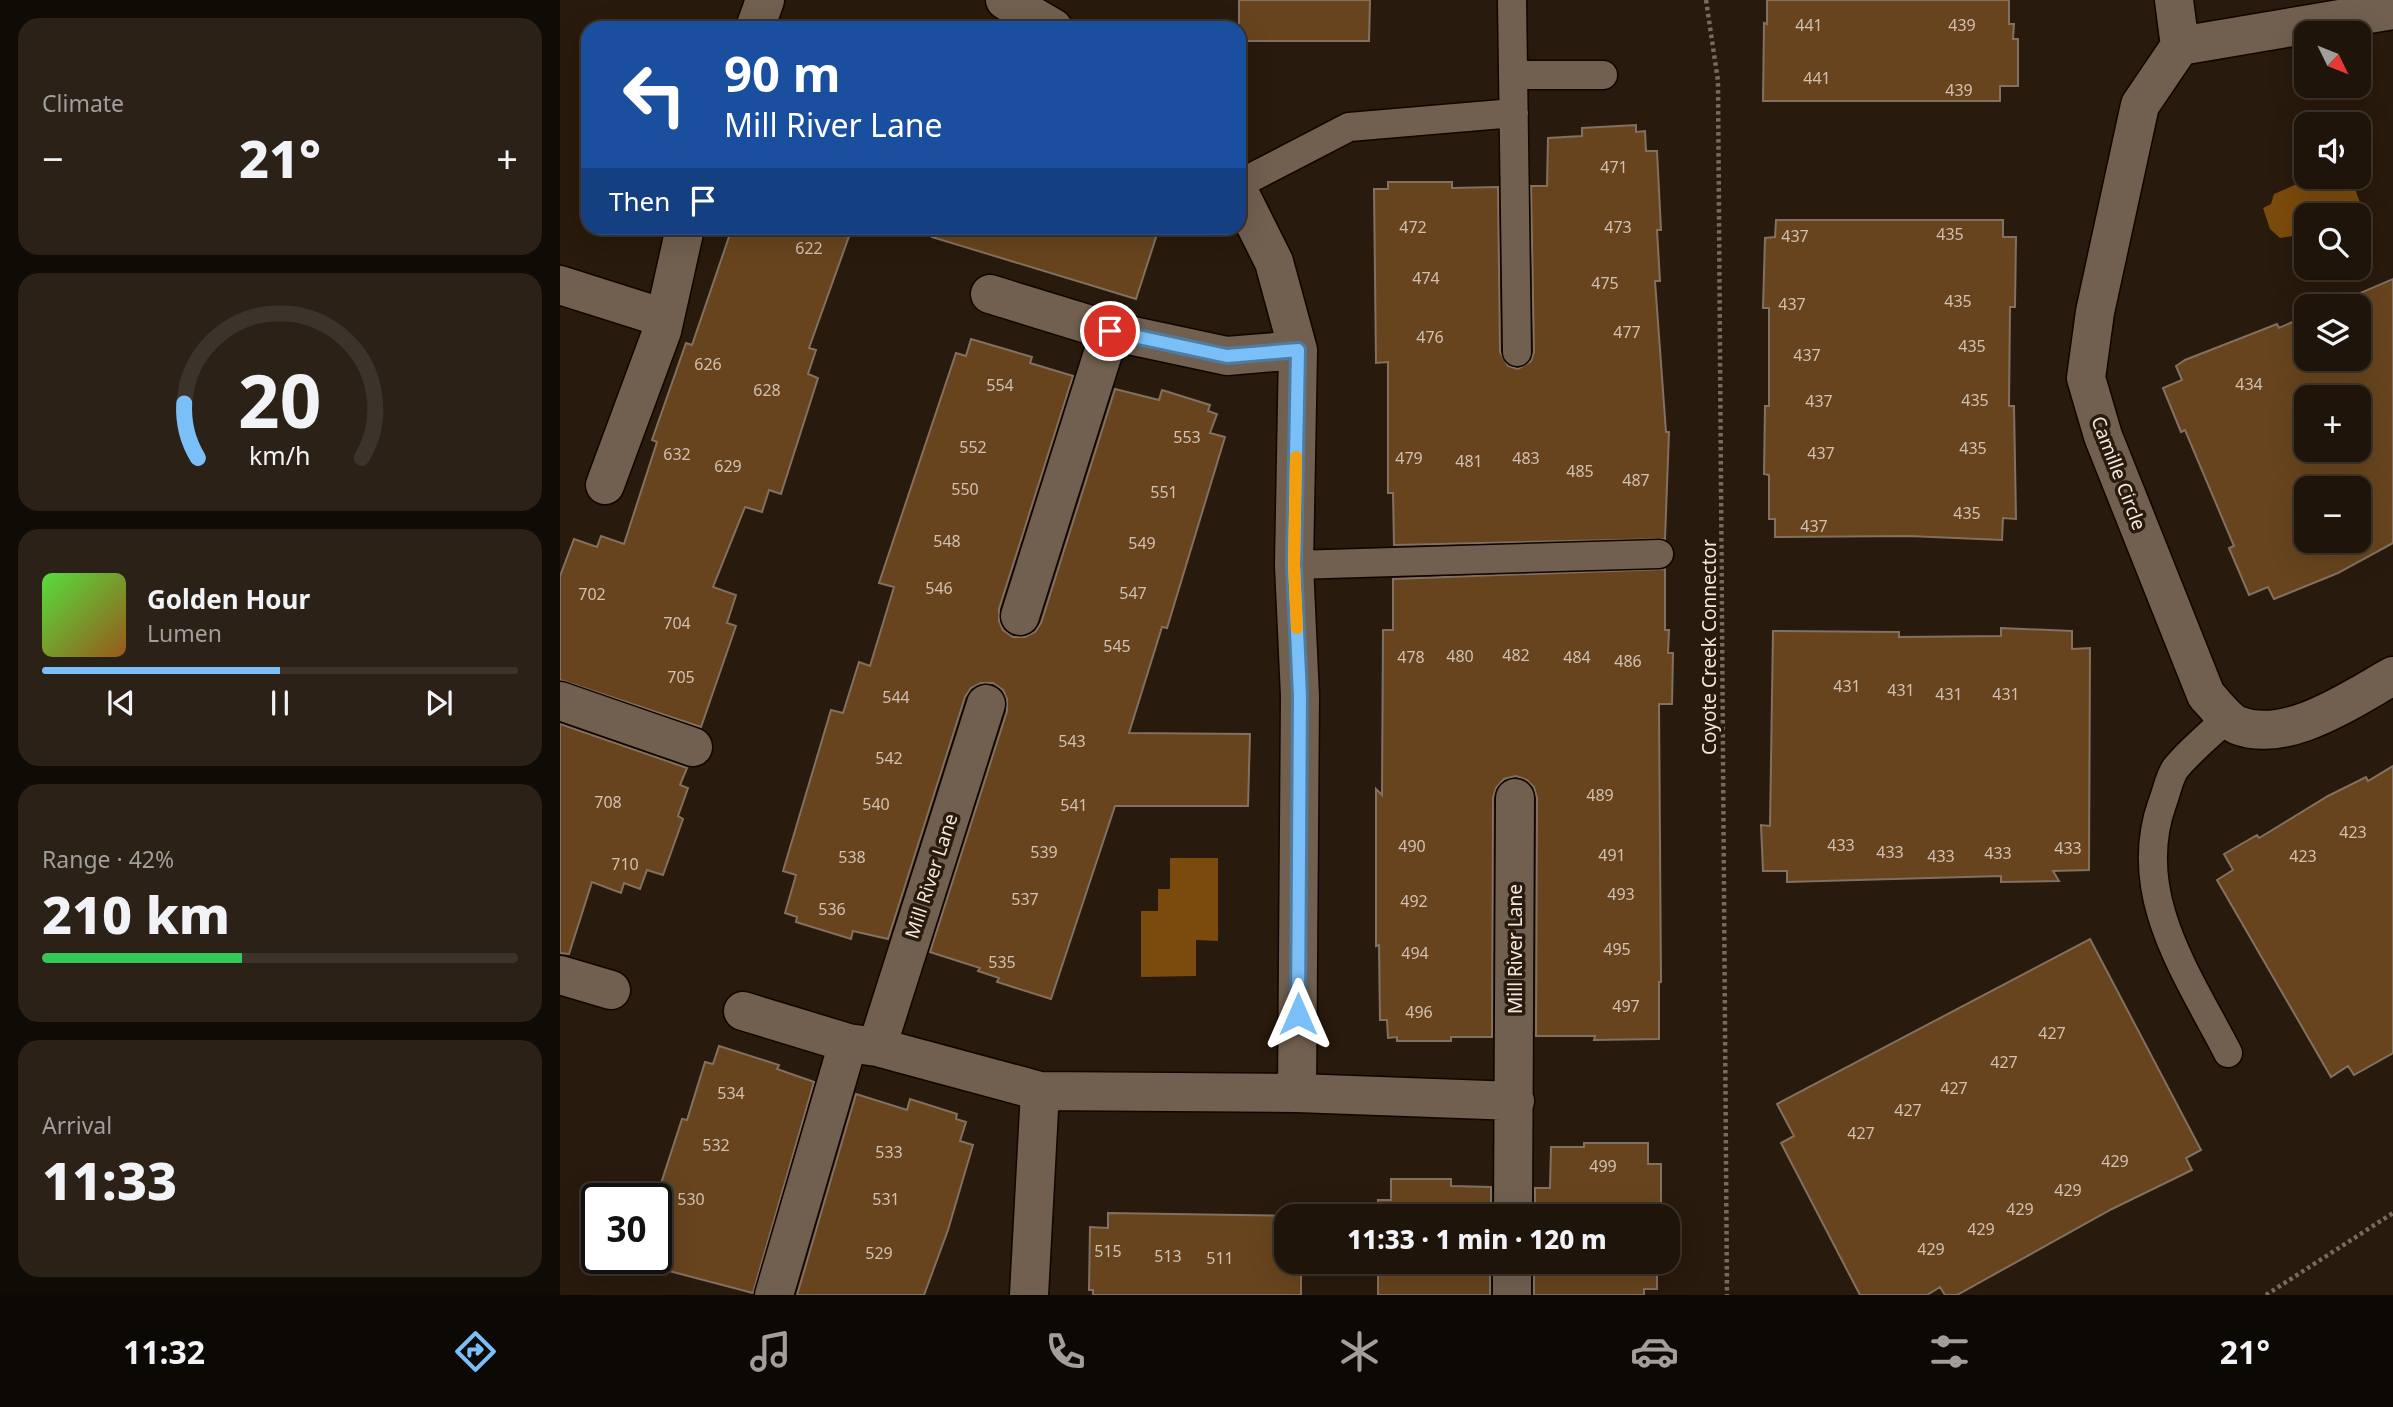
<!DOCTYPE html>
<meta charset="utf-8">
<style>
body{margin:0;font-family:"Noto Sans",sans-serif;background:#2b2117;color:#f1f3f6;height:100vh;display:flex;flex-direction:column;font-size:26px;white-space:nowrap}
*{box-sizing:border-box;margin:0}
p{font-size:23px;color:#a19e9c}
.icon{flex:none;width:38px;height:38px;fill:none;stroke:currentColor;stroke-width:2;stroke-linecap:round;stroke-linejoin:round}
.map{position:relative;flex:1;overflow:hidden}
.side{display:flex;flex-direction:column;gap:18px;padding:18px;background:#100b05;width:560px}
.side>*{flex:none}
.hud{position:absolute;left:21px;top:21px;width:665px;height:214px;border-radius:21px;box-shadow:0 7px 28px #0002,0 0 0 2px #3c332a;background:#1a4fa0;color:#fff;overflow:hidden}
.needle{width:46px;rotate:133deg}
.tools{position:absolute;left:1734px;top:21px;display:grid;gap:14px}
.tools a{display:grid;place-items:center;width:77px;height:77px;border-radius:14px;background:#1e1409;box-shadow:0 7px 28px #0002,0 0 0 2px #3c332a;font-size:35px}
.speed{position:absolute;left:21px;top:1183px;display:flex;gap:14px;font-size:35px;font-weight:700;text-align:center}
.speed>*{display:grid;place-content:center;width:91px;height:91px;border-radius:50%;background:#1e1409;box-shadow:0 7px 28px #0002,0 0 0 2px #3c332a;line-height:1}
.speed .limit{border:4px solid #111;border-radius:10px;background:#fff;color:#111}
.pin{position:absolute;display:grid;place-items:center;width:60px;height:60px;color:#fff;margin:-30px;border:4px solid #fff;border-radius:50%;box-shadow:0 2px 7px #0007}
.me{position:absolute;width:77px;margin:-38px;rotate:0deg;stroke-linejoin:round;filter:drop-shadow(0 0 5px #0008)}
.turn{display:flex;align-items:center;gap:24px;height:147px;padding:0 28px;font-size:32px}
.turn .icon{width:91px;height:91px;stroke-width:2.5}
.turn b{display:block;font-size:49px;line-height:60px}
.then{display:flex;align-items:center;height:66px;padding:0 28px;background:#0003;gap:14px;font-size:26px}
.big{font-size:52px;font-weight:800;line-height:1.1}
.side .card{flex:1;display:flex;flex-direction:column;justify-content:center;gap:10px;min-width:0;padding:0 24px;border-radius:21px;background:#2b2117}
.side .dial{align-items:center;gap:0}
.dial svg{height:182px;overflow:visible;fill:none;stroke:#3c332a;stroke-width:7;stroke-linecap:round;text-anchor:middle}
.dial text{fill:#f1f3f6;stroke:none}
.song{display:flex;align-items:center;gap:21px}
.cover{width:84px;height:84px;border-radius:10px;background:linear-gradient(135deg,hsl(110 70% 55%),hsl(30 70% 35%))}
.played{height:7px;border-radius:4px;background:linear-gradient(90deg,#7abff8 50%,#3c332a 50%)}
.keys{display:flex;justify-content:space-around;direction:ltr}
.heat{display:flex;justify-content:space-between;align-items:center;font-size:38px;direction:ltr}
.charge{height:10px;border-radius:5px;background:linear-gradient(90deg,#34c759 42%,#3c332a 0)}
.trip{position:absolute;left:714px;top:1204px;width:406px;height:70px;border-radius:21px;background:#1e1409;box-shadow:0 7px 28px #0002,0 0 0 2px #3c332a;font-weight:800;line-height:70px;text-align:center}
.dock{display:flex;height:112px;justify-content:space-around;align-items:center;background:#0c0804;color:#a19e9c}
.dock .icon{width:49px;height:49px}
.dock .selected{color:#7abff8}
.dock b{font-size:32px;color:#f1f3f6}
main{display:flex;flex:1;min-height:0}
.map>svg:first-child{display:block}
.water{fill:#7b4a0d}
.building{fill:#67441e;stroke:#827060;stroke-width:2;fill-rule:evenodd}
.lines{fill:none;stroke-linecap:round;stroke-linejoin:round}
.lane-casing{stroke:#100500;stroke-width:31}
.street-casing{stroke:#100500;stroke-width:41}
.path{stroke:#776b5f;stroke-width:4.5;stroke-dasharray:3.5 3.5;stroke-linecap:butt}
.lane{stroke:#716050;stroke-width:28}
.street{stroke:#716050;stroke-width:38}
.route-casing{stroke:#4f7ca1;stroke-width:18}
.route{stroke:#7abff8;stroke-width:12}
.slow{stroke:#f59e0b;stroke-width:12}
.labels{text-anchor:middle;stroke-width:7;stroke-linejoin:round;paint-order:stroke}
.number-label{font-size:16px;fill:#d0c0b0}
.street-label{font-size:19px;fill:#f3e9e0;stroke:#281a0c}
</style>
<main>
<section class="side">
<div class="card"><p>Climate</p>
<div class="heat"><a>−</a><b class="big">21°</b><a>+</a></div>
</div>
<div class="card dial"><svg viewBox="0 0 100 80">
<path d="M14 69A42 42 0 1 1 86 69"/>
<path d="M14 69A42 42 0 0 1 8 45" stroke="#7abff8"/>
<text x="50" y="56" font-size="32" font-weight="700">20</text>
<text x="50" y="72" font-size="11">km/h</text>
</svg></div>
<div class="card">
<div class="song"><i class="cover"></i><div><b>Golden Hour</b><p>Lumen</p></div></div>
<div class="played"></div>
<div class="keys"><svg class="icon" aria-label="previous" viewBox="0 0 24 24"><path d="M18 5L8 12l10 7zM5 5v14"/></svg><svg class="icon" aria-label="pause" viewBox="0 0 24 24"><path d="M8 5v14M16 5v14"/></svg><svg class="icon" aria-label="next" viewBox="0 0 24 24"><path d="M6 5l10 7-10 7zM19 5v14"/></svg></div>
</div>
<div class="card"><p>Range · 42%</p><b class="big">210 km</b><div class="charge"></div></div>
<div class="card"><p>Arrival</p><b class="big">11:33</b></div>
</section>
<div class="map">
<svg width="1833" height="1295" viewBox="0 0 1833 1295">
<rect width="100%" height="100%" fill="#281a0c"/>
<!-- water -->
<path class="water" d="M1753 177 1765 180 1786 177 1794 186 1804 214 1746 215V234L1720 238 1710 229 1703 208 1711 204 1714 194Z
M610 858H658V941L636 940V976L581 977V911H598V889H610Z"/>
<!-- building -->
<path class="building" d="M679 0H810L809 41H679Z
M1207 0H1449V24H1454L1453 39H1458V86H1440V101H1203L1204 23 1207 24Z
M1076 125V132L1085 131 1086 151H1097L1101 230H1097L1100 281H1095L1106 432H1109L1105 539 834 545 833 493H828V362L816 363 814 189H828V182H892V188L938 187 940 352 948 366 958 369 971 361 974 352 971 186H987L988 138 1022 136V128Z
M1216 220H1443V237H1456L1455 307H1450L1449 406H1454L1456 519 1443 518 1442 540 1349 536 1215 537V519H1209V475L1204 474 1205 406H1209V308H1203L1205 238 1215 237Z
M172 228H292L249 348 256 350 248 374 258 378 221 494 209 490 202 512 185 507 153 587 176 595 167 623 176 626 141 727 0 680V576L14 539 37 547 41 536 64 544 97 442 92 440 126 343 132 345Z
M374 228H599L576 299 372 237Z
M1833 279V543L1778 573 1714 599 1708 587 1689 595 1669 548 1674 546 1625 430 1621 432 1603 388 1622 380 1616 366 1625 360 1717 324 1719 328 1746 316V359H1799V306H1770ZM1746 397H1799V450H1746ZM1746 488H1799V541H1746Z
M411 339 472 357 470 363 513 376 439 609V621L443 630 453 637H465L475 632 481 623 555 389 599 400 602 390 650 405 648 411 657 414 650 433 665 437 607 628 602 627 569 733 690 734 688 806H555L491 999 437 982 439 978 418 971 420 968 370 952 447 711V699L443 690 433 683H421L411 688 405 697 328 939 293 931 291 939 236 922 237 917 225 913 236 875 223 871 271 710 283 713 299 662 310 666 334 587 319 583 396 353 406 356Z
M1105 569V630H1109L1108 653H1113L1112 704H1099L1101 982H1099V1039L1034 1040 1035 1036H976L977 798 974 787 967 780 956 776 944 779 936 788 933 798 932 1037H891V1041H837V1037L828 1038 827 1020H820L819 945 816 946V789L822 795 823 630H833V579Z
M1441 628 1512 631V649L1530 648 1529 870 1493 871 1499 881 1441 882V876L1227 882V871H1203L1201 825 1210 826 1213 631 1339 632V637L1441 636Z
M0 724 127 768 120 785 128 788 118 816 123 819 103 875 87 870 80 889 64 883 61 893 32 882 9 954 0 953Z
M1833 766V1053L1794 1075 1788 1066 1771 1077 1657 880 1673 870 1664 854 1697 835 1699 838 1768 796 1806 777 1808 781Z
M1530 939 1641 1150 1626 1158 1632 1170 1552 1209 1397 1295H1385L1380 1287 1367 1295H1300L1221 1143 1234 1136 1217 1104Z
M159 1046 219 1065 217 1069 254 1082 193 1293 90 1266 92 1258H96V1199L122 1119 127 1120 145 1062 153 1064Z
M296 1094 347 1110 350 1099 397 1114 396 1119 406 1122 400 1141 413 1145 388 1230 364 1295H237Z
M1024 1143H1088V1164H1101V1211H1097V1216H975V1188H990L991 1147H1024Z
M831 1179H891V1186L931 1187V1216H818V1200H831Z
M548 1213 740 1216H726V1262H741V1295H533V1290H529L530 1227 548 1228Z
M818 1262H930V1295H818Z
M974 1262H1097V1289H1084V1295H974Z"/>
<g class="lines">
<defs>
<path id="lane" d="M952 0 957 352
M953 75H1043
M679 184 789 127 954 113
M734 565 1099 554
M1668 1053C1628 975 1570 895 1602 804 1606 794 1609 778 1615 769 1630 750 1651 734 1668 717"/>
<path id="street" d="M445 0 493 28
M1614 0 1620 46
M1833 10 1620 46 1580 105 1535 312 1526 378 1543 436 1646 695C1654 703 1666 720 1677 725 1727 745 1791 699 1833 676
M195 28 205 0
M679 192 714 262 738 350 734 565 740 696 737 1093
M0 285 104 318
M430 294 550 331 667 356 738 350
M45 485 102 331 125 228
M460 616 550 331
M0 701 133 747
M0 975 51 990
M183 1011 288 1043 317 1047 480 1091 737 1093 955 1101
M317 1047 426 704
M953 1216 955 798
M214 1295 288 1043
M469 1295 480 1091
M952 1295V1262"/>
</defs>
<!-- lane casing -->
<use href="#lane" class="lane-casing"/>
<!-- street casing -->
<use href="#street" class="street-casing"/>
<!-- path -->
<path class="path" d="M1146 0 1158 81 1167 1295
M1706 1295 1833 1213"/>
<!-- lane -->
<use href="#lane" class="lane"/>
<!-- street -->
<use href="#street" class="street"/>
</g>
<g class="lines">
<defs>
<path id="route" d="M550 331 667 356 738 350 734 565 740 696 738 1014"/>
</defs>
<!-- route casing -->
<use href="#route" class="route-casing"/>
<!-- route -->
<use href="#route" class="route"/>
<!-- slow -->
<path class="slow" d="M736 457 734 565 737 628"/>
</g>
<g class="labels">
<!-- number labels -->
<g class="number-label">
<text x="1249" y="31">441</text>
<text x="1402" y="31">439</text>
<text x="1257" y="84">441</text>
<text x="1399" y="96">439</text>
<text x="1054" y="173">471</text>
<text x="853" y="233">472</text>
<text x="1058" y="233">473</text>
<text x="1390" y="240">435</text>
<text x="1235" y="242">437</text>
<text x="249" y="254">622</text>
<text x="866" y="284">474</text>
<text x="1045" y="289">475</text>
<text x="1398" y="307">435</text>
<text x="1232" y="310">437</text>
<text x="1067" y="338">477</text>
<text x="870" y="343">476</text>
<text x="1412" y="352">435</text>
<text x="1247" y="361">437</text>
<text x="148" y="370">626</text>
<text x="1689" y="390">434</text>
<text x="440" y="391">554</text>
<text x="207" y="396">628</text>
<text x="1415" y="406">435</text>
<text x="1259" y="407">437</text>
<text x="627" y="443">553</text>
<text x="413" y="453">552</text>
<text x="1413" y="454">435</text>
<text x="1261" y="459">437</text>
<text x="117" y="460">632</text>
<text x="849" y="464">479</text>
<text x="966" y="464">483</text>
<text x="909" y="467">481</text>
<text x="168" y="472">629</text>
<text x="1020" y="477">485</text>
<text x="1076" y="486">487</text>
<text x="405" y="495">550</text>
<text x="604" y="498">551</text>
<text x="1407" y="519">435</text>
<text x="1254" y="532">437</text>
<text x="387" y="547">548</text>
<text x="582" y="549">549</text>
<text x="379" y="594">546</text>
<text x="573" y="599">547</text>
<text x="32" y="600">702</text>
<text x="117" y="629">704</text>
<text x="557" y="652">545</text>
<text x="956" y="661">482</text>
<text x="900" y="662">480</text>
<text x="851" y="663">478</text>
<text x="1017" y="663">484</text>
<text x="1068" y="667">486</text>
<text x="121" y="683">705</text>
<text x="1287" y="692">431</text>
<text x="1341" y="696">431</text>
<text x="1389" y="700">431</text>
<text x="1446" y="700">431</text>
<text x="336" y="703">544</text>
<text x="512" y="747">543</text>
<text x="329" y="764">542</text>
<text x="1040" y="801">489</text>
<text x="48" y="808">708</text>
<text x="316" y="810">540</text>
<text x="514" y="811">541</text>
<text x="1793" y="838">423</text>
<text x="1281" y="851">433</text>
<text x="852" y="852">490</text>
<text x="1508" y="854">433</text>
<text x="484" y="858">539</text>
<text x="1330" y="858">433</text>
<text x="1438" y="859">433</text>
<text x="1052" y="861">491</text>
<text x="1381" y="862">433</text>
<text x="1743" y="862">423</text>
<text x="292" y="863">538</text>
<text x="65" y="870">710</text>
<text x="1061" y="900">493</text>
<text x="465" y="905">537</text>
<text x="854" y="907">492</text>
<text x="272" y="915">536</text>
<text x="1057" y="955">495</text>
<text x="855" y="959">494</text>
<text x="442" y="968">535</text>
<text x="1066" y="1012">497</text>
<text x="859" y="1018">496</text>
<text x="1492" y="1039">427</text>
<text x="1444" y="1068">427</text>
<text x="1394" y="1094">427</text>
<text x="171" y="1099">534</text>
<text x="1348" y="1116">427</text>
<text x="1301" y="1139">427</text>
<text x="156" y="1151">532</text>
<text x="329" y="1158">533</text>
<text x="1555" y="1167">429</text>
<text x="1043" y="1172">499</text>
<text x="1508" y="1196">429</text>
<text x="131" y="1205">530</text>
<text x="326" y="1205">531</text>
<text x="1460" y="1215">429</text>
<text x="1421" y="1235">429</text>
<text x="1371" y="1255">429</text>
<text x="548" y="1257">515</text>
<text x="319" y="1259">529</text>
<text x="608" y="1262">513</text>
<text x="660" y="1264">511</text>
</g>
<!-- street labels -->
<g class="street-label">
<text transform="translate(1559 473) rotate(69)" y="7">Camille Circle</text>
<text transform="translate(1149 647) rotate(-90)" y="7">Coyote Creek Connector</text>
<text transform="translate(371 876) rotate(-72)" y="7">Mill River Lane</text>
<text transform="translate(955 949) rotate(-90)" y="7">Mill River Lane</text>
</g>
</g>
</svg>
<div class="tools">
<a><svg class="needle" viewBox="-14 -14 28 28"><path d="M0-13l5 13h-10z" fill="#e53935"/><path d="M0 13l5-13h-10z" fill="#a19e9c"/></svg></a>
<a><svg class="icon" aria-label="sound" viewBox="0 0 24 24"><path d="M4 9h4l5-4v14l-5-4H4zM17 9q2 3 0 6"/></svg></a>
<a><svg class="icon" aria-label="search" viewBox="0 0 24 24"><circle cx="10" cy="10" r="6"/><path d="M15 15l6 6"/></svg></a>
<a><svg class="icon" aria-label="layers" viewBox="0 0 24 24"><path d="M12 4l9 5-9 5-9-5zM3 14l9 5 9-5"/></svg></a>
<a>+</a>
<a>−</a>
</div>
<div class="speed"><div class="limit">30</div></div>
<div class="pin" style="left:550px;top:331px;background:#d93025"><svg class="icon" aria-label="arrive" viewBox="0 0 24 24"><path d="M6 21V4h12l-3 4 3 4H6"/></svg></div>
<svg class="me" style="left:738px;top:1014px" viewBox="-20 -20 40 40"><path d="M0-17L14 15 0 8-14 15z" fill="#7abff8" stroke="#fff" stroke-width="4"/></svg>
<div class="trip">11:33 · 1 min · 120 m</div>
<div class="hud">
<div class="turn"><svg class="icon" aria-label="left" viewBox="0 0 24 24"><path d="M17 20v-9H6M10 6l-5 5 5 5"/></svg><div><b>90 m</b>Mill River Lane</div></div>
<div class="then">Then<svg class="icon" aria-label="arrive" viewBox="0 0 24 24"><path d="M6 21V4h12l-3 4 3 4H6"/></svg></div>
</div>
</div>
</main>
<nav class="dock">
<b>11:32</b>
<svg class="icon selected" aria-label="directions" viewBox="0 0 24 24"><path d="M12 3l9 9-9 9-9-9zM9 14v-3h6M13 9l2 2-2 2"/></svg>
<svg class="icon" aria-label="music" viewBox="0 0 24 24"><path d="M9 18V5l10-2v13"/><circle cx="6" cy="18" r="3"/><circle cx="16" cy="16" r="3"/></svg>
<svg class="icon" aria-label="phone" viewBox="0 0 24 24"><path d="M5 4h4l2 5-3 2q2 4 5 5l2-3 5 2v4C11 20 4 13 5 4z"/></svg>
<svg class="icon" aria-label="climate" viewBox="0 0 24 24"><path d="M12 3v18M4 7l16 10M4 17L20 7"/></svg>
<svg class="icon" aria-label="car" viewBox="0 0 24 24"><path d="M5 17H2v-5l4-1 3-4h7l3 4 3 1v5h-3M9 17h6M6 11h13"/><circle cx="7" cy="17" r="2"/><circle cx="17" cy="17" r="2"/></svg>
<svg class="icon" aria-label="filters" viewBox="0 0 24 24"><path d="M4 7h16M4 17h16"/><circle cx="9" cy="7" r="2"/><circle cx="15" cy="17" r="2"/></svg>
<b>21°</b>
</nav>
